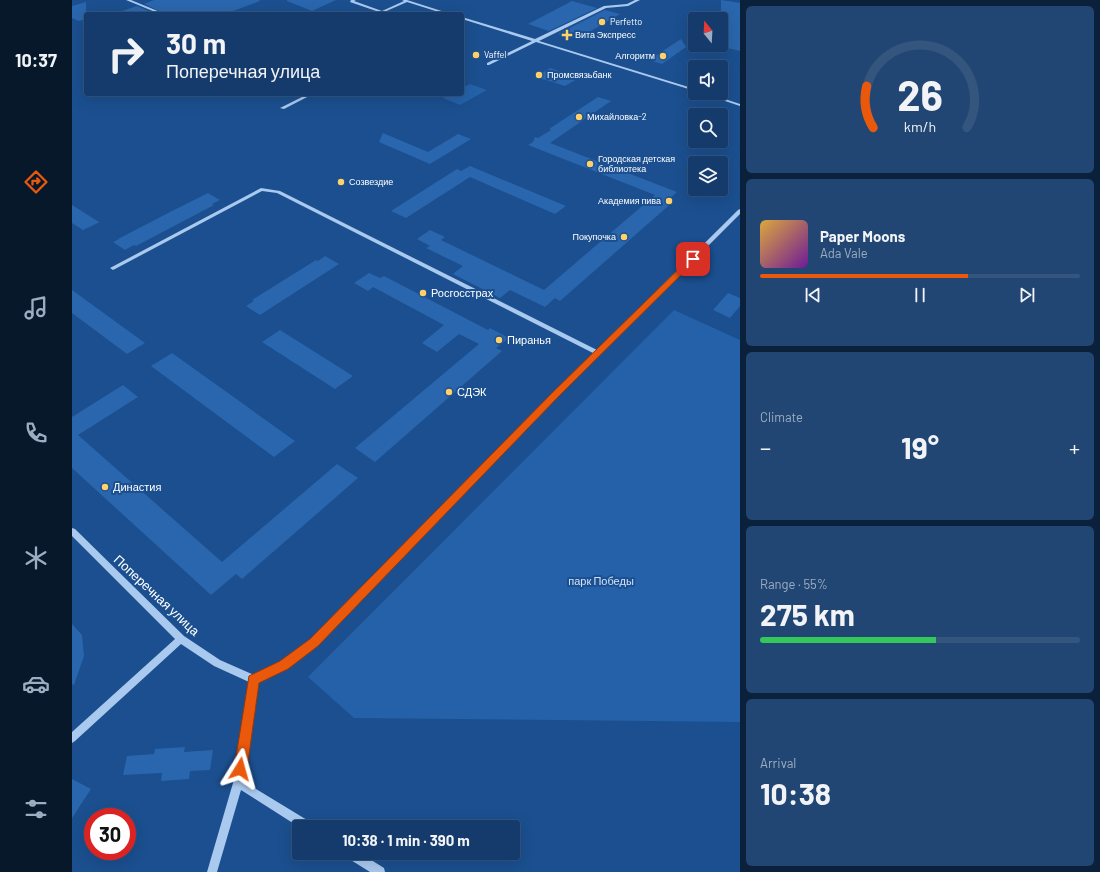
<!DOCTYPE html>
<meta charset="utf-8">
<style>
body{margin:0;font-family:Barlow,sans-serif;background:#214673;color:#f1f3f6;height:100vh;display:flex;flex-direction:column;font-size:15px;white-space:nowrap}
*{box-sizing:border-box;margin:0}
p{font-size:13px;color:#9dadc1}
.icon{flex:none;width:22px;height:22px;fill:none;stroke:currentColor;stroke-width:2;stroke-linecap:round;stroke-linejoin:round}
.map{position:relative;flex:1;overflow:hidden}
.panel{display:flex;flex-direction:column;gap:6px;padding:6px;background:#0b203b;width:360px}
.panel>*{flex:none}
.banner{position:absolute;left:12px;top:12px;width:380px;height:84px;border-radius:4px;box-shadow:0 4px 16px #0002,0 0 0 1px #33557e;background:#143b6b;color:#f1f3f6;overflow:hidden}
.needle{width:26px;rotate:342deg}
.controls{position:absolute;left:616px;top:12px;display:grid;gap:8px}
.controls a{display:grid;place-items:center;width:40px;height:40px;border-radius:4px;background:#143b6b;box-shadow:0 4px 16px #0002,0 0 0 1px #33557e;font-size:20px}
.speed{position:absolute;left:12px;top:808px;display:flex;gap:8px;font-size:20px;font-weight:700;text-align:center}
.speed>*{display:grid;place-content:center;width:52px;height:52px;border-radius:50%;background:#143b6b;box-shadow:0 4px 16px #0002,0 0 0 1px #33557e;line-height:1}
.speed .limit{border:6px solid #d22;background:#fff;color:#111}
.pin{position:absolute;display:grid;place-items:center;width:34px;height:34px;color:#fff;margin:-17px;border-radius:8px;box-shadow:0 2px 6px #0006}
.me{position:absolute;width:44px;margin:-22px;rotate:8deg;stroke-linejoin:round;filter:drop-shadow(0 0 3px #0008)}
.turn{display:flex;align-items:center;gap:14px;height:84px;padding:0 16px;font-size:18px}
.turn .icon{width:52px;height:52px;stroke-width:2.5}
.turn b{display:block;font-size:28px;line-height:34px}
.big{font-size:30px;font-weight:700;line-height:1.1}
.panel .card{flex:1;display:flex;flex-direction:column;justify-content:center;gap:6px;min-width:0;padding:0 14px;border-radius:6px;background:#214673}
.panel .dial{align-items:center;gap:0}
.dial svg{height:104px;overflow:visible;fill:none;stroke:#33557e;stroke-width:7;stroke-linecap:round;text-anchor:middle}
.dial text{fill:#f1f3f6;stroke:none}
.song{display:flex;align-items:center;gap:12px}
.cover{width:48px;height:48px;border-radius:6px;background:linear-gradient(135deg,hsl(40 70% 55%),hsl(280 70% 35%))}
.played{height:4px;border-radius:2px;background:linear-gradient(90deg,#ea580c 65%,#33557e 65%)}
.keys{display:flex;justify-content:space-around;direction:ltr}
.heat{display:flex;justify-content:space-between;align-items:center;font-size:22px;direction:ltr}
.charge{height:6px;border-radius:3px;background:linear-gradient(90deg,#34c759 55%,#33557e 0)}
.trip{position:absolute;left:220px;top:820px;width:228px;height:40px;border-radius:4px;background:#143b6b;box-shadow:0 4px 16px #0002,0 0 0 1px #33557e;font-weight:700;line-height:40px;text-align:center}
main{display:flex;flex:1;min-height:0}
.tabs{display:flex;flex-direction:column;width:72px;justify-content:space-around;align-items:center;background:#08182b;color:#9dadc1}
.tabs .icon{width:28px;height:28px}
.tabs .current{color:#ea580c}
.tabs b{font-size:18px;color:#f1f3f6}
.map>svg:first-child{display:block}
.green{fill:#2461a8}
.building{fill:#2a66ad}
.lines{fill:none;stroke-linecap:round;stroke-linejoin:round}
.minor{fill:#a9c9ee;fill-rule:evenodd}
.route{fill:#ea580c;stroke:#983908}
.poi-dot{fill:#ffd166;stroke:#1b4f8f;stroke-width:1.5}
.labels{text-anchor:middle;stroke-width:4;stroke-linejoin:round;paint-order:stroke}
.far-poi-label{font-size:9px;fill:#fff;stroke:#1b4f8f;text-anchor:start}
.poi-label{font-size:11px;fill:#fff;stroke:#1b4f8f;text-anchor:start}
.park-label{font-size:11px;fill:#cfe3fa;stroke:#1b4f8f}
.near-street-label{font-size:13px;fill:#fff;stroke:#1b4f8f}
</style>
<main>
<nav class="tabs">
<b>10:37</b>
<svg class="icon current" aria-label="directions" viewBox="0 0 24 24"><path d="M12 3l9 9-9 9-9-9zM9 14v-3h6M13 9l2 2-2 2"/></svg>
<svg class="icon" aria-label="music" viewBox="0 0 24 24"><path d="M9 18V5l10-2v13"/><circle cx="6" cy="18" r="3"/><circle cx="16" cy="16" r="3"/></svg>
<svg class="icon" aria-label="phone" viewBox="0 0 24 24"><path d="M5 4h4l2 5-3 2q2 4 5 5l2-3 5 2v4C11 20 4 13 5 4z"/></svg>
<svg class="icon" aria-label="climate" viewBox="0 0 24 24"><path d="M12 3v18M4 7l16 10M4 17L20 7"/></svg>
<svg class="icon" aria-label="car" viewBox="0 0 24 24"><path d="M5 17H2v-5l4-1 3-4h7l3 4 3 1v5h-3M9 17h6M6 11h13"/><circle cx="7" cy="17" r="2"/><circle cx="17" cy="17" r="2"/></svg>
<svg class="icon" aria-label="filters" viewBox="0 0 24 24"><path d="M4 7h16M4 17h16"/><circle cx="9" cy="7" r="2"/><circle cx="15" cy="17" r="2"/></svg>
</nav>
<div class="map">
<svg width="668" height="872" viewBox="0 0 668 872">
<rect width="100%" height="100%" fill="#1b4f8f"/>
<!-- green -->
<path class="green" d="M398 84 415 90 388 105 371 98 379 94H390V88Z
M602 310 668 340V722L282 718 236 677Z"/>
<!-- building -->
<path class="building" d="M82 0H187L188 1 153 14H94L72 4Z
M215 0H264L240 11 215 1Z
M649 0 668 3V51L644 45H649Z
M500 1 525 8 477 31 456 24Z
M14 2V19L7 21 0 18V6Z
M65 6 84 14H47V12Z
M533 10 548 14 505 39 486 34Z
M609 39 614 47 590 64 577 60Z
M478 68 507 78 493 86 464 77Z
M526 97 539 101 478 143 605 192 597 199 602 201 488 301 483 298 473 307 438 290 428 298 381 274 391 266 354 248 358 246 345 239 358 230 373 237 369 240 472 290 583 195 456 145 461 142 463 137 466 138 479 130 477 129Z
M311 133 356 152 386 134 399 139 358 164 307 142Z
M398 166 494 206 483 214 398 177 334 218 319 211 385 169 389 171Z
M136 193 148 200 140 204 142 205 64 246 62 245 53 250 41 242 47 239H46L98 212Z
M0 205 27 222H28L11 230 0 223Z
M253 256 267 264 188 315 174 306 182 301 180 300 244 260 246 261Z
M297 273 308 278 312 276 416 330 418 328 437 338 424 348 430 351 303 462 283 448 407 344 387 334 365 352 350 343 372 325 301 287 296 291 282 283Z
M0 290 73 343 55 354 0 313Z
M656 293 668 298V306L658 318 641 310Z
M208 330 281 376 263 389 190 342Z
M100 353 223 441 202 457 79 366Z
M51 385 66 397 6 435 150 562 265 464 286 478 170 579 164 574 139 595 0 468V417Z
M0 624 10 635 12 656 2 685 0 684Z
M113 747 112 752 141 750 138 770 118 771 117 779 89 781 90 773 51 775 55 756 82 754 83 749Z
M0 779 19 789 0 818Z"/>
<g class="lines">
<!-- minor -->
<path class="minor" d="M54 0H59L93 14H88Z
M279 0H284L282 1 310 11 332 1 330 0H335L379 14H373L335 2 310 13 278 2Z
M563 0H568L556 6 534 8 467 41 623 89V91L464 42 417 65H415V63L460 41 390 19V17L463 39 532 6 555 4Z
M629 93H635L668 104V106Z
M236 94H241L212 109 208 108Z
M189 188 208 191 525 350 666 210 668 209V214L486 396 245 646 215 668 186 683 171 781 240 823 241 827H227L169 790 145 872H135L161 783 177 682 142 666 109 644 3 741 0 743V732L103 639 0 536V528L3 529 112 636 148 660 182 675 209 662 239 640 521 353 205 193 190 191 43 269 41 270 38 268Z
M273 853H288L312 868 313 872H298L274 857Z"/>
</g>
<!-- route -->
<path class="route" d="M619 257H621L625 259 487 396 246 646 216 669 187 683 175 769 173 773 168 775 164 773 162 769 177 676 208 661 238 639 481 392Z"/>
<!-- markers -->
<g class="poi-dot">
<circle cx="530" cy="22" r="4"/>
<path d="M493 29h4v4h4v4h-4v4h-4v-4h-4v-4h4z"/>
<circle cx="404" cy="55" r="4"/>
<circle cx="591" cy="56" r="4"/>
<circle cx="467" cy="75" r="4"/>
<circle cx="507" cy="117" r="4"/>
<circle cx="518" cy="164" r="4"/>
<circle cx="269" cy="182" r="4"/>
<circle cx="597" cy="201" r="4"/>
<circle cx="552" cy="237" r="4"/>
<circle cx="351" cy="293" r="4"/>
<circle cx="427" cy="340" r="4"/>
<circle cx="377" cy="392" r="4"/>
<circle cx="33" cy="487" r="4"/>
</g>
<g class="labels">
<!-- far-poi labels -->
<g class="far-poi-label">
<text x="538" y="25">Perfetto</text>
<text x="503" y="38">Вита Экспресс</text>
<text x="412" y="58">Vaffel</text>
<text x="583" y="59" text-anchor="end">Алгоритм</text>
<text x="475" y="78">Промсвязьбанк</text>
<text x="515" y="120">Михайловка-2</text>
<text x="526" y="162">Городская детская<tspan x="526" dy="10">библиотека</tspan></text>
<text x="277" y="185">Созвездие</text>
<text x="589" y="204" text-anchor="end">Академия пива</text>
<text x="544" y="240" text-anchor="end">Покупочка</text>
</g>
<!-- poi labels -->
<g class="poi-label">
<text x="359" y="297">Росгосстрах</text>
<text x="435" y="344">Пиранья</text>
<text x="385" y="396">СДЭК</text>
<text x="41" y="491">Династия</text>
</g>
<!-- park labels -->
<g class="park-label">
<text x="529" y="585">парк Победы</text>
</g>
<!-- near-street labels -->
<g class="near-street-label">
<text transform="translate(85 595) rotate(43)" y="5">Поперечная улица</text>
</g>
</g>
</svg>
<div class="controls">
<a><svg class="needle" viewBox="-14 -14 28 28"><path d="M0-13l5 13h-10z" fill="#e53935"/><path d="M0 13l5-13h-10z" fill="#9dadc1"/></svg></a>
<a><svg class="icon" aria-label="sound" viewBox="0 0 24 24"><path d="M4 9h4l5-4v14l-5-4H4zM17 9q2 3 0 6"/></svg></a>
<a><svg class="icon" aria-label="search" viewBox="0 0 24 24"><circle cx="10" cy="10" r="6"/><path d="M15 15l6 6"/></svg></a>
<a><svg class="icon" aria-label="layers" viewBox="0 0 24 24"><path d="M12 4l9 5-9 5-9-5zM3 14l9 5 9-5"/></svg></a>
</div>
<div class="speed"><div class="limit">30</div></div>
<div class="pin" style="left:621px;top:259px;background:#d93025"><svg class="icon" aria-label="arrive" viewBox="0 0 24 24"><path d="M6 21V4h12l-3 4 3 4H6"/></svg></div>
<svg class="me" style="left:168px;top:769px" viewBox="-20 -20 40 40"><path d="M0-17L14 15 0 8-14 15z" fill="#ea580c" stroke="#fff" stroke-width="4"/></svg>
<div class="trip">10:38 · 1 min · 390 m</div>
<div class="banner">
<div class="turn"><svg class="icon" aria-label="right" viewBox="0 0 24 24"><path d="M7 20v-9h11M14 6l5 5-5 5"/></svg><div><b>30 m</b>Поперечная улица</div></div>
</div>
</div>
<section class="panel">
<div class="card dial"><svg viewBox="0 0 100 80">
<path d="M14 69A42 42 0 1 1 86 69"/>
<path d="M14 69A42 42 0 0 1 9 37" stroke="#ea580c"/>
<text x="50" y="56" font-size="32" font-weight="700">26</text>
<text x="50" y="72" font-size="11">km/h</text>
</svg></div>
<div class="card">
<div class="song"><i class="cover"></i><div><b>Paper Moons</b><p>Ada Vale</p></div></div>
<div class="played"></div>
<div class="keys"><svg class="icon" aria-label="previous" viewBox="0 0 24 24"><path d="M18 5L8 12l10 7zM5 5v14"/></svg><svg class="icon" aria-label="pause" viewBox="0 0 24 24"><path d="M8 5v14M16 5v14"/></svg><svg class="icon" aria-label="next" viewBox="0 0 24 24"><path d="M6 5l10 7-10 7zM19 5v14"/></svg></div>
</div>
<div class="card"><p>Climate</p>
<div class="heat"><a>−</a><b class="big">19°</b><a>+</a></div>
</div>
<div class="card"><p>Range · 55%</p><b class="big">275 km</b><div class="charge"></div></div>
<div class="card"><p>Arrival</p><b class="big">10:38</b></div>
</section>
</main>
